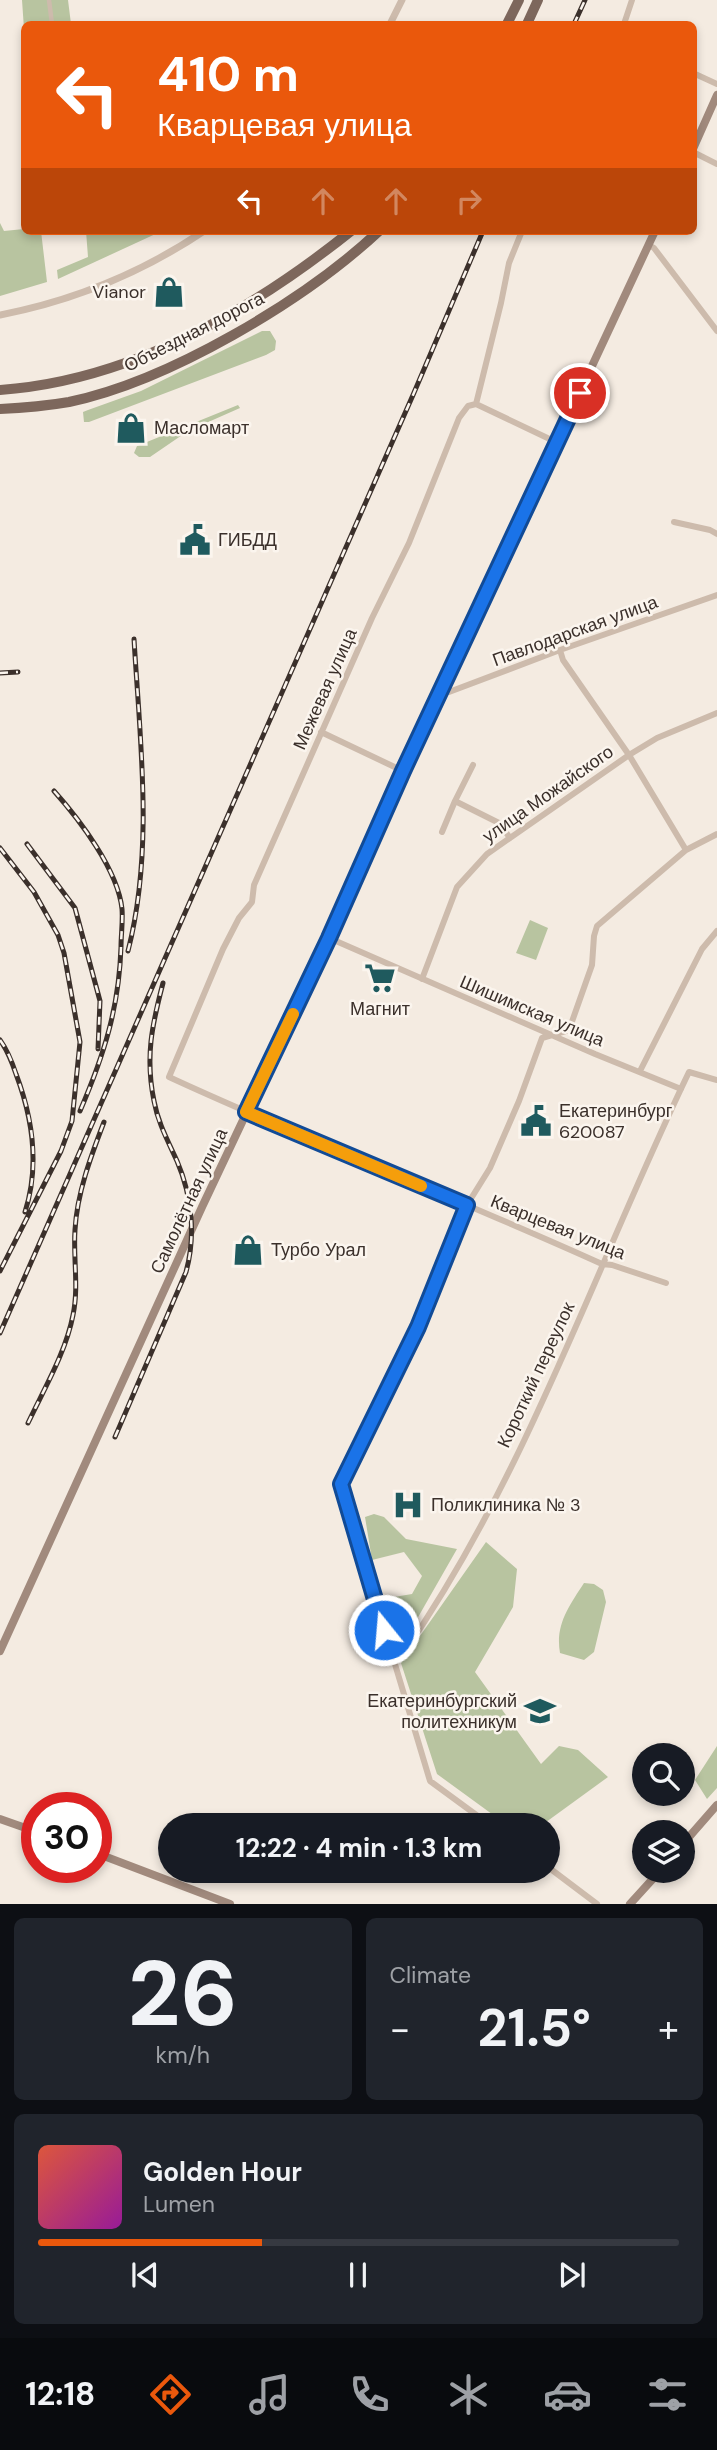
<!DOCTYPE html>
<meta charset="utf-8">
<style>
body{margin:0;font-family:"DM Sans",sans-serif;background:#20242c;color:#f1f3f6;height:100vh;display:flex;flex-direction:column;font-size:26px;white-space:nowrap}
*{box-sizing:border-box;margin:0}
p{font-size:23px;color:#9ea1a6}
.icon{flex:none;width:38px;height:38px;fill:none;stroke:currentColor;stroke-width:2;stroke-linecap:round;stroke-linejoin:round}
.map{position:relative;height:1904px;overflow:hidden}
.details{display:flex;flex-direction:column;gap:14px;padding:14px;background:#0d0f14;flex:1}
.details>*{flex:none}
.banner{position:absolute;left:21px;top:21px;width:676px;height:214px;border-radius:10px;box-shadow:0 4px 10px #0003;background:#ea580c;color:#fff;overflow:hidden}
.buttons{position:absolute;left:632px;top:1743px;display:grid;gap:14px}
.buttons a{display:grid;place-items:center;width:63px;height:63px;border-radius:50%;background:#171b24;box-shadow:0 4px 10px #0003;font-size:35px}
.speed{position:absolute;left:21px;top:1792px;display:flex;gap:14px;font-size:35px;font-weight:700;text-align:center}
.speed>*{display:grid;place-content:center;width:91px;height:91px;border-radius:50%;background:#171b24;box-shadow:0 4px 10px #0003;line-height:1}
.speed .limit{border:10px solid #d22;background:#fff;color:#111}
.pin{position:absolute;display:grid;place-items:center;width:60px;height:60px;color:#fff;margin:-30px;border:4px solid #fff;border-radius:50%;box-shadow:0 2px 7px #0007}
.me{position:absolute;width:77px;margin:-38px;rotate:343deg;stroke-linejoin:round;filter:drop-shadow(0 0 5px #0008)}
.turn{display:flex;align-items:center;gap:24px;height:147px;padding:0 21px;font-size:32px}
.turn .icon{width:91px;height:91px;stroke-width:2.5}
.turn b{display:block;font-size:49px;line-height:60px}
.lanes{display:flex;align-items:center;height:66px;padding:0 21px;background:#0003;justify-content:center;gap:35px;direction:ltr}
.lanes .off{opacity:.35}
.big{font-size:52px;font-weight:700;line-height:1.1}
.details .widget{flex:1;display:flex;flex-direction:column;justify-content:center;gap:10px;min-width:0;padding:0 24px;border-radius:10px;background:#20242c}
.details .dial{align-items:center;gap:0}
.dial b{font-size:91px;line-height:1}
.song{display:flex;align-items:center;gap:21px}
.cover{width:84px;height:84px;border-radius:10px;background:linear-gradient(135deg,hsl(10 70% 55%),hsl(300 70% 35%))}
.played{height:7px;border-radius:4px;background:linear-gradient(90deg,#ea580c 35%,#363941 35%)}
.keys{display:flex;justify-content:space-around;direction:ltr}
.heat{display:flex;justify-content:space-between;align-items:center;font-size:38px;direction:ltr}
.details .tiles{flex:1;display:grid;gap:14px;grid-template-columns:1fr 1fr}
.widget:last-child{grid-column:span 2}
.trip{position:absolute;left:158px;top:1813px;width:402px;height:70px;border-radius:35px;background:#171b24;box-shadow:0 4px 10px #0003;font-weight:700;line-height:70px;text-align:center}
.menu{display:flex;height:112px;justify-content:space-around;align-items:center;background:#090b0e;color:#9ea1a6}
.menu .icon{width:49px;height:49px}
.menu .on{color:#ea580c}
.menu b{font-size:32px;color:#f1f3f6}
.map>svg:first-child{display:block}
.green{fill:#b8c4a0}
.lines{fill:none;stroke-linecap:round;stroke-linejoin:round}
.pedestrian{stroke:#cdbbac;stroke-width:4.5}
.minor{stroke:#cdbbac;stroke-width:6}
.tertiary{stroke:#cdbbac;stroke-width:7}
.secondary{stroke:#a18a7d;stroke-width:8}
.primary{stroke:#7d675c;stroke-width:10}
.rail-casing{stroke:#3b302b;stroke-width:5}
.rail{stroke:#fbf5ee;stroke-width:2.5;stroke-dasharray:8;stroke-linecap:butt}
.route-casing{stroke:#114b97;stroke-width:18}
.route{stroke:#1a73e8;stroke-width:12}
.slow{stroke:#f59e0b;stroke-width:12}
.labels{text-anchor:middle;stroke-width:5;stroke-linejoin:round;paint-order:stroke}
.poi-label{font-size:18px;fill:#3b302b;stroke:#fbf5ee;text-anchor:start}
.street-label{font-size:18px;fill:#3b302b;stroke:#fbf5ee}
</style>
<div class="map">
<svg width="717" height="1904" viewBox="0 0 717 1904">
<rect width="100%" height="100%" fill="#f4ebe1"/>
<!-- green -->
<path class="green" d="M22 0H68L71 24H24V29Z
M0 223 4 231 24 229V231H41L47 282 0 296Z
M86 231H162L58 279 57 270 88 257Z
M262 331H270L276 341 275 350 266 355 89 422H84L83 412 88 410 141 391Z
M238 405 240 408 188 431 150 457H139L134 453 137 446Z
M530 920 548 928 536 960 516 953Z
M374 1514 384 1517 406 1539 457 1549 405 1640 396 1649C391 1640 391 1611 388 1598L412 1594 422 1576 404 1552 372 1560 365 1517Z
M486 1542 517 1569 513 1607 475 1672 541 1764 559 1746 578 1750 608 1777 542 1825H507L437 1774 401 1663Z
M584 1583 594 1584 603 1590 606 1602 594 1652 584 1660 560 1653C555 1625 569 1606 584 1583Z
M717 1746V1788L707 1799 695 1780Z"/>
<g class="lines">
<!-- pedestrian -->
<path class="pedestrian" d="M49 0 52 24"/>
<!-- minor -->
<path class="minor" d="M624 24 632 0
M693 73 717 84
M693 152 717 164
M522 231 509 263 501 303 476 404 468 406 459 418 409 543 372 618 254 885 252 902 239 918 223 949 169 1077C312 1143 459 1199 602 1264L612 1265 666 1283
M649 245 654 248 717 331
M476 404 558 443
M674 522 710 530 717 534
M560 650 563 660 629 755 686 850
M442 689 449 692 560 650 717 595
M321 732 403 771
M473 765 455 801 499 823 510 838
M442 832 455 801
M329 938 595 1054 681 1089
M422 979 457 887 487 854 629 755 657 738 717 713
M640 1071 702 949 717 931
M392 1658 405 1651C527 1474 596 1265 689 1072L717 1080
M490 1825 430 1781 341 1484 392 1383 429 1303 467 1205 490 1168 519 1101 542 1038 569 1030 592 965 594 936 597 926 686 850 717 834
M548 1867 597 1904"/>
<!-- tertiary -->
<path class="tertiary" d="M390 24 402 0
M0 315C72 301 143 272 204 231"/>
<!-- secondary -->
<path class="secondary" d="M693 149 717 95
M0 1651 202 1207 329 938 403 771 655 231
M0 1819 37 1832
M682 1845 717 1805
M96 1853 230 1904
M630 1904 660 1871"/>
<!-- primary -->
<path class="primary" d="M507 24 519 0
M527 24 538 0
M0 390C131 381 251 311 351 231
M0 409C23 408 46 406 69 402 169 381 304 301 379 231"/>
<defs>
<path id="rail" d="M574 24 585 0
M0 673 18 672
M54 791C79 819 118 870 122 909 123 921 121 935 121 947 119 1008 104 1055 80 1111
M27 844 75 908 100 1001 98 1049
M0 848 34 892 58 935 64 953 80 1042 72 1121 61 1151 0 1271
M128 951C154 849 140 742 134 639
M0 1040C8 1051 12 1062 16 1074 33 1119 40 1165 25 1212
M0 1333 413 395 483 231
M28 1423C44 1389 66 1352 73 1315 79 1287 73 1258 75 1230 77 1193 91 1156 104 1122
M115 1437 186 1272C196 1236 192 1196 177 1161 168 1141 158 1123 154 1101 145 1057 152 1025 163 983"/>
</defs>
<!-- rail casing -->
<use href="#rail" class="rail-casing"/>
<!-- rail -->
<use href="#rail" class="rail"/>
</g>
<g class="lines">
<defs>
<path id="route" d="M384 1630 341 1484 418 1327 467 1205 246 1112 329 938 403 771 580 393"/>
</defs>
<!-- route casing -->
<use href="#route" class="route-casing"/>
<!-- route -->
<use href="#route" class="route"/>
<!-- slow -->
<path class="slow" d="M293 1014 246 1112 421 1186"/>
</g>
<!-- icons -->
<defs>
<symbol id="shop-bare" viewBox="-9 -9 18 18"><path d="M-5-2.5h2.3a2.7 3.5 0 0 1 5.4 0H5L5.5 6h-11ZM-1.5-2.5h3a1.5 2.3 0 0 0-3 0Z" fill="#1f5a5e" stroke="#fbf5ee" stroke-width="2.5" paint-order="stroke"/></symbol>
<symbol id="civic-bare" viewBox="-9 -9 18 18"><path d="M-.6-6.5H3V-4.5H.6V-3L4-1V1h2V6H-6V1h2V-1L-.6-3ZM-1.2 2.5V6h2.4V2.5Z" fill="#1f5a5e" stroke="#fbf5ee" stroke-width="2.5" paint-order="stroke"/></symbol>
<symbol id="supermarket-bare" viewBox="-9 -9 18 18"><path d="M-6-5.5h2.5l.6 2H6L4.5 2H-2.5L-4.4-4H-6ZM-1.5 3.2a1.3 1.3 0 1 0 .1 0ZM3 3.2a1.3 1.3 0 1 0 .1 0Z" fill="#1f5a5e" stroke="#fbf5ee" stroke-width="2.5" paint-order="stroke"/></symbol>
<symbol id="hospital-bare" viewBox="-9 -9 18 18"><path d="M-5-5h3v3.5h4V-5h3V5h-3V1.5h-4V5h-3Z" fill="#1f5a5e" stroke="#fbf5ee" stroke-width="2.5" paint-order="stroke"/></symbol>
<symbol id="university-bare" viewBox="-9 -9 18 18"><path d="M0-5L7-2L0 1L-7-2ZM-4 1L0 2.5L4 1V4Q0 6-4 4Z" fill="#1f5a5e" stroke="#fbf5ee" stroke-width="2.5" paint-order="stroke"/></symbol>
</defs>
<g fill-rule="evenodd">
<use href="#shop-bare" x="147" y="270" width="44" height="44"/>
<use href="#shop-bare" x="109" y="406" width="44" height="44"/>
<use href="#civic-bare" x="173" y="518" width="44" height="44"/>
<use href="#supermarket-bare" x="358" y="956" width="44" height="44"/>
<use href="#civic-bare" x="514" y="1099" width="44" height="44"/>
<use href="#shop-bare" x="226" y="1228" width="44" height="44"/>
<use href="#hospital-bare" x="386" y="1483" width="44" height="44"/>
<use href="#university-bare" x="518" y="1689" width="44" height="44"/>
</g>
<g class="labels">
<!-- poi labels -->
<g class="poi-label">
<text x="146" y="298" text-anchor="end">Vianor</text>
<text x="154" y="434">Масломарт</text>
<text x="218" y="546">ГИБДД</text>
<text x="380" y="1015" text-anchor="middle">Магнит</text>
<text x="559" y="1117">Екатеринбург<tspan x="559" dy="21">620087</tspan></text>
<text x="271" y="1256">Турбо Урал</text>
<text x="431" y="1511">Поликлиника № 3</text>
<text x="517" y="1707" text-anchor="end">Екатеринбургский<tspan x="517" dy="21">политехникум</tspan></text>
</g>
<!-- street labels -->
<g class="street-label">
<text transform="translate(194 332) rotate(-27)" y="6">Объездная дорога</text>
<text transform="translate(575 631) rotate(-20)" y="6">Павлодарская улица</text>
<text transform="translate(325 689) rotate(-66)" y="6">Межевая улица</text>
<text transform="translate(548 794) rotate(-35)" y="6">улица Можайского</text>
<text transform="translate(532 1011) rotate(23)" y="6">Шишимская улица</text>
<text transform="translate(189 1201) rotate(-65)" y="6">Самолётная улица</text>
<text transform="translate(558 1227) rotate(22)" y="6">Кварцевая улица</text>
<text transform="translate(536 1375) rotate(-65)" y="6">Короткий переулок</text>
</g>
</g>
</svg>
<div class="buttons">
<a><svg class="icon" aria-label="search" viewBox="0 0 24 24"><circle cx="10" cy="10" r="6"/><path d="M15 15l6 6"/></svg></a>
<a><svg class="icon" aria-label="layers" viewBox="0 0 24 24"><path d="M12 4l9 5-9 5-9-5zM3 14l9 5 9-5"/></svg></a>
</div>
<div class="speed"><div class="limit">30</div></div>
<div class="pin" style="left:580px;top:393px;background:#d93025"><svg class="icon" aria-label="arrive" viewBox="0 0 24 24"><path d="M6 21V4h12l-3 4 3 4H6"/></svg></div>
<svg class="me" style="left:384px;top:1630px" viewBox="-20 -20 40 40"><circle r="17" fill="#1a73e8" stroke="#fff" stroke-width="3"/><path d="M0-11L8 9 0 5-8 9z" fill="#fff"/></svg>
<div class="trip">12:22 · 4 min · 1.3 km</div>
<div class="banner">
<div class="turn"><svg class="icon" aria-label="left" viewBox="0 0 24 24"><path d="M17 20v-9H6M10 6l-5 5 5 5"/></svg><div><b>410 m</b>Кварцевая улица</div></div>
<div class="lanes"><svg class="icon" aria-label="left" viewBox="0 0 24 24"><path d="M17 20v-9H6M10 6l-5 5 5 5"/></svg><svg class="icon off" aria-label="ahead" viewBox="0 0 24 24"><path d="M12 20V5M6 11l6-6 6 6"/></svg><svg class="icon off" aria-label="ahead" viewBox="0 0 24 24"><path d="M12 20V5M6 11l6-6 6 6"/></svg><svg class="icon off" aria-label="right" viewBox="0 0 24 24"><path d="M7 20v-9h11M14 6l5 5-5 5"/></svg></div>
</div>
</div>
<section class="details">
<div class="tiles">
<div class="widget dial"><b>26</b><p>km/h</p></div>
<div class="widget"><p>Climate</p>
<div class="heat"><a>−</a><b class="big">21.5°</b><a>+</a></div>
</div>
<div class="widget">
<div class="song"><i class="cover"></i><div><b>Golden Hour</b><p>Lumen</p></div></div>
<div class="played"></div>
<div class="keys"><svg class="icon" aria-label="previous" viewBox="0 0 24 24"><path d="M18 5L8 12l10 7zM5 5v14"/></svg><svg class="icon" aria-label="pause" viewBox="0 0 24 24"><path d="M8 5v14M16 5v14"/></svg><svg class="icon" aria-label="next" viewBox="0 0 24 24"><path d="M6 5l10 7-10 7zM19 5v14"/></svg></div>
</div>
</div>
</section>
<nav class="menu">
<b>12:18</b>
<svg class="icon on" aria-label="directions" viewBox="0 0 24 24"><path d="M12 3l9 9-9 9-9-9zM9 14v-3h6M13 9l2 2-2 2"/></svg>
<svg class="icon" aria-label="music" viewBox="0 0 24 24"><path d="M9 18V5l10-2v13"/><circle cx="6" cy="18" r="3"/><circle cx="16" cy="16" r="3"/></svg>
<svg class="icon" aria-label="phone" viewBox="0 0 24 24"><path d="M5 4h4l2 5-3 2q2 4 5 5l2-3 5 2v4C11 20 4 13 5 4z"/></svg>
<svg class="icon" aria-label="climate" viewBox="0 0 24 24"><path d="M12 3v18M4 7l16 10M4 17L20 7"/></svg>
<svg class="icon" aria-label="car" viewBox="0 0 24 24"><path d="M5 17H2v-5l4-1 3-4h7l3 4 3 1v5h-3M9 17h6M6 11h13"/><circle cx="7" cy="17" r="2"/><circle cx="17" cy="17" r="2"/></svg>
<svg class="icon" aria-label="filters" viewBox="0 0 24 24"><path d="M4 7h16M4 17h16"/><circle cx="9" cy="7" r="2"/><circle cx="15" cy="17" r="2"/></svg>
</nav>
